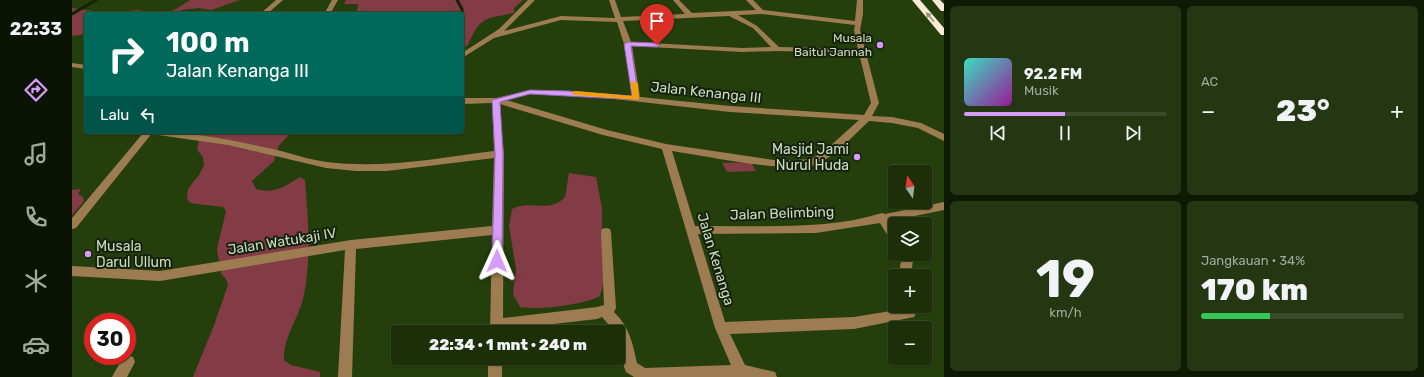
<!DOCTYPE html>
<html lang="id">
<meta charset="utf-8">
<style>
body{margin:0;font-family:Rubik,sans-serif;background:#253712;color:#f1f3f6;height:100vh;display:flex;flex-direction:column;font-size:15px;white-space:nowrap}
*{box-sizing:border-box;margin:0}
p{font-size:13px;color:#a0a99c}
.icon{flex:none;width:22px;height:22px;fill:none;stroke:currentColor;stroke-width:2;stroke-linecap:round;stroke-linejoin:round}
.map{position:relative;flex:1;overflow:hidden}
.sheet{display:flex;flex-direction:column;gap:6px;padding:6px;background:#0f1a05;width:480px}
.sheet>*{flex:none}
.guide{position:absolute;left:12px;top:12px;width:380px;height:122px;border-radius:4px;box-shadow:0 1px 3px #0004,0 0 0 1px #3a4a2a;background:#00695c;color:#fff;overflow:hidden}
.needle{width:26px;rotate:346deg}
.buttons{position:absolute;left:816px;top:165px;display:grid;gap:8px}
.buttons a{display:grid;place-items:center;width:44px;height:44px;border-radius:4px;background:#1c2f09;box-shadow:0 1px 3px #0004,0 0 0 1px #3a4a2a;font-size:20px}
.speed{position:absolute;left:12px;top:313px;display:flex;gap:8px;font-size:20px;font-weight:700;text-align:center}
.speed>*{display:grid;place-content:center;width:52px;height:52px;border-radius:50%;background:#1c2f09;box-shadow:0 1px 3px #0004,0 0 0 1px #3a4a2a;line-height:1}
.speed .limit{border:6px solid #d22;background:#fff;color:#111}
.pin{position:absolute;display:grid;place-items:center;width:34px;height:34px;color:#fff;margin:-41px -17px;border-radius:50% 50% 50% 0;rotate:-45deg;box-shadow:0 0 4px #0007}
.pin .icon{rotate:45deg}
.me{position:absolute;width:44px;margin:-22px;rotate:1deg;stroke-linejoin:round;filter:drop-shadow(0 0 3px #0008)}
.turn{display:flex;align-items:center;gap:14px;height:84px;padding:0 16px;font-size:18px}
.turn .icon{width:52px;height:52px;stroke-width:2.5}
.turn b{display:block;font-size:28px;line-height:34px}
.then{display:flex;align-items:center;height:38px;padding:0 16px;background:#0003;gap:8px;font-size:15px}
.big{font-size:30px;font-weight:800;line-height:1.1}
.sheet .card{flex:1;display:flex;flex-direction:column;justify-content:center;gap:6px;min-width:0;padding:0 14px;border-radius:6px;background:#253712}
.sheet .dial{align-items:center;gap:0}
.dial b{font-size:52px;line-height:1}
.song{display:flex;align-items:center;gap:12px}
.cover{width:48px;height:48px;border-radius:6px;background:linear-gradient(135deg,hsl(170 70% 55%),hsl(300 70% 35%))}
.played{height:4px;border-radius:2px;background:linear-gradient(90deg,#d79bf9 50%,#3a4a2a 50%)}
.keys{display:flex;justify-content:space-around;direction:ltr}
.heat{display:flex;justify-content:space-between;align-items:center;font-size:22px;direction:ltr}
.charge{height:6px;border-radius:3px;background:linear-gradient(90deg,#34c759 34%,#3a4a2a 0)}
.sheet .tiles{flex:1;display:grid;gap:6px;grid-template-columns:repeat(2,1fr)}
.trip{position:absolute;left:319px;top:325px;width:234px;height:40px;border-radius:4px;background:#1c2f09;box-shadow:0 1px 3px #0004,0 0 0 1px #3a4a2a;font-weight:800;line-height:40px;text-align:center}
main{display:flex;flex:1;min-height:0}
.tab-bar{display:flex;flex-direction:column;width:72px;justify-content:space-around;align-items:center;background:#0b1304;color:#a0a99c}
.tab-bar .icon{width:28px;height:28px}
.tab-bar .current{color:#d79bf9}
.tab-bar b{font-size:18px;color:#f1f3f6}
.map>svg:first-child{display:block}
.green{fill:#833b46}
.lines{fill:none;stroke-linecap:round;stroke-linejoin:round}
.stream{stroke:#122403;stroke-width:3}
.minor{fill:#9d7c51;fill-rule:evenodd}
.highway{fill:#f9e9d5;fill-rule:evenodd}
.oneway{fill:#938f7b}
.route{fill:#d79bf9;stroke:#8c65a2}
.slow{fill:#f59e0b}
.poi-dot{fill:#d79bf9;stroke:#16220d;stroke-width:1.5}
.labels{text-anchor:middle;stroke-width:4;stroke-linejoin:round;paint-order:stroke}
.far-poi-label{font-size:12px;fill:#cbdbc0;stroke:#16220d;text-anchor:end}
.street-label{font-size:14px;fill:#cbdbc0;stroke:#16220d}
.poi-label{font-size:14px;fill:#cbdbc0;stroke:#16220d;text-anchor:end}
</style>
<main>
<nav class="tab-bar">
<b>22:33</b>
<svg class="icon current" aria-label="directions" viewBox="0 0 24 24"><path d="M12 3l9 9-9 9-9-9zM9 14v-3h6M13 9l2 2-2 2"/></svg>
<svg class="icon" aria-label="music" viewBox="0 0 24 24"><path d="M9 18V5l10-2v13"/><circle cx="6" cy="18" r="3"/><circle cx="16" cy="16" r="3"/></svg>
<svg class="icon" aria-label="phone" viewBox="0 0 24 24"><path d="M5 4h4l2 5-3 2q2 4 5 5l2-3 5 2v4C11 20 4 13 5 4z"/></svg>
<svg class="icon" aria-label="climate" viewBox="0 0 24 24"><path d="M12 3v18M4 7l16 10M4 17L20 7"/></svg>
<svg class="icon" aria-label="car" viewBox="0 0 24 24"><path d="M5 17H2v-5l4-1 3-4h7l3 4 3 1v5h-3M9 17h6M6 11h13"/><circle cx="7" cy="17" r="2"/><circle cx="17" cy="17" r="2"/></svg>
</nav>
<div class="map">
<svg width="872" height="377" viewBox="0 0 872 377">
<rect width="100%" height="100%" fill="#253f0c"/>
<!-- green -->
<path class="green" d="M118 0H168L139 10 127 8 109 10 106 14H14V34L0 36V8L35 13 66 10 90 14 104 9Z
M274 0H451L442 8V13C412 19 408 17 396 45L390 49V14H285L286 4H272Z
M129 132H220L207 145 202 161 180 181 184 189C204 194 211 187 228 177L233 180C236 218 240 261 231 299 226 319 211 338 212 360L219 365 248 372V377H121L141 328 156 285 154 279 149 274 145 249 154 211 151 207 118 203 115 199 116 189 127 175 132 165 131 157 125 150Z
M679 162 684 171 655 172 650 163Z
M497 173 524 177 530 208V249L532 281 528 296C514 304 465 311 448 307L441 294 444 269 437 226 440 209C458 199 478 214 493 197Z
M9 189 6 194 11 197 12 201 0 215V190Z"/>
<g class="lines">
<!-- stream -->
<path class="stream" d="M385 0 390 9V19
M0 14 24 0"/>
<!-- minor -->
<path class="minor" d="M204 0H211L195 14H188Z
M260 0H266L258 14H252Z
M456 0H463L432 31 489 16 543 18 537 0H543L549 17 613 14 601 0H607L620 13 684 10 674 0H681L691 10 783 21 785 0H791V14L788 30 807 103 800 116 820 117 849 123 872 134V141L846 128 820 123 797 121C782 135 763 156 745 164 723 175 628 155 600 151L623 226C684 225 753 231 810 213L813 214 872 202V210L818 221 823 229V242L819 241 808 223 744 233 626 234 653 322 782 317 831 309V306H843L844 313 842 317 782 329 658 334 673 365 703 372 705 377H562L554 372 552 367 546 332H543L530 317 525 319 430 330V332H418L420 235 284 249 280 377H266L273 250 88 281 0 276V266L88 271 279 240 420 226 422 158 315 171H284L254 168 156 145 86 135 82 132C124 132 164 141 205 150 221 154 238 160 255 162 311 169 367 158 422 151L420 103 390 104V98H424L458 90 525 93 560 96 552 44 545 22 489 20 422 38 390 58V53L427 29ZM689 14 783 25 782 30 786 49 707 47 685 26 666 15ZM657 16 681 28 699 47 670 48 559 42 551 21ZM560 46 670 52 705 51 787 53 799 103 792 115 658 106 568 97ZM458 94 525 97 658 112 787 120 757 147 740 159 708 161 594 144 535 130 434 100ZM428 104 531 135 590 149 643 328 659 365 573 368 565 363C561 344 557 326 542 312L544 308 539 232 538 229 534 228 530 229 529 232 532 305 525 307 431 318 432 154Z
M0 63 14 65V69L0 67Z
M72 132H81L4 228 0 229V218Z
M827 254H839L841 260 839 276H827L829 260Z
M56 355 61 357 63 362 55 377H40L51 357Z
M416 358H430V377H416Z"/>
<!-- highway -->
<path class="highway" d="M840 0H848L872 28V35H869Z
M860 0H868L872 4V11H869Z"/>
</g>
<!-- one-way arrows -->
<defs><path id="oneway-solid" d="M-6-.8H1V-3.2L6.5 0L1 3.2V.8H-6Z"/></defs>
<use class="oneway" href="#oneway-solid" transform="translate(858 17) rotate(-131)"/>
<!-- route -->
<path class="route" d="M556 42 585 43 588 45 585 47 559 46 567 100 458 94 428 102 431 154 430 261 425 265 421 264 420 261 423 154 420 100 458 90 496 91 560 96 552 44Z"/>
<!-- slow -->
<path class="slow" d="M559 81 566 83 567 100 503 95 499 93 503 91 560 96Z"/>
<!-- markers -->
<g class="poi-dot">
<circle cx="808" cy="45" r="4"/>
<circle cx="785" cy="157" r="4"/>
<circle cx="16" cy="254" r="4"/>
</g>
<g class="labels">
<!-- far-poi labels -->
<g class="far-poi-label">
<text x="800" y="42">Musala<tspan x="800" dy="14">Baitul Jannah</tspan></text>
</g>
<!-- street labels -->
<g class="street-label">
<text transform="translate(634 92) rotate(6)" y="5">Jalan Kenanga III</text>
<text transform="translate(710 213) rotate(-2)" y="5">Jalan Belimbing</text>
<text transform="translate(210 241) rotate(-9)" y="5">Jalan Watukaji IV</text>
<text transform="translate(644 259) rotate(73)" y="5">Jalan Kenanga</text>
</g>
<!-- poi labels -->
<g class="poi-label">
<text x="777" y="154">Masjid Jami<tspan x="777" dy="16">Nurul Huda</tspan></text>
<text x="24" y="251" text-anchor="start">Musala<tspan x="24" dy="16">Darul Ullum</tspan></text>
</g>
</g>
</svg>
<div class="buttons">
<a><svg class="needle" viewBox="-14 -14 28 28"><path d="M0-13l5 13h-10z" fill="#e53935"/><path d="M0 13l5-13h-10z" fill="#a0a99c"/></svg></a>
<a><svg class="icon" aria-label="layers" viewBox="0 0 24 24"><path d="M12 4l9 5-9 5-9-5zM3 14l9 5 9-5"/></svg></a>
<a>+</a>
<a>−</a>
</div>
<div class="speed"><div class="limit">30</div></div>
<div class="pin" style="left:585px;top:45px;background:#d93025"><svg class="icon" aria-label="arrive" viewBox="0 0 24 24"><path d="M6 21V4h12l-3 4 3 4H6"/></svg></div>
<svg class="me" style="left:425px;top:261px" viewBox="-20 -20 40 40"><path d="M0-17L14 15 0 8-14 15z" fill="#d79bf9" stroke="#fff" stroke-width="4"/></svg>
<div class="trip">22:34 · 1 mnt · 240 m</div>
<div class="guide">
<div class="turn"><svg class="icon" aria-label="right" viewBox="0 0 24 24"><path d="M7 20v-9h11M14 6l5 5-5 5"/></svg><div><b>100 m</b>Jalan Kenanga III</div></div>
<div class="then">Lalu<svg class="icon" aria-label="left" viewBox="0 0 24 24"><path d="M17 20v-9H6M10 6l-5 5 5 5"/></svg></div>
</div>
</div>
<section class="sheet">
<div class="tiles">
<div class="card">
<div class="song"><i class="cover"></i><div><b>92.2 FM</b><p>Musik</p></div></div>
<div class="played"></div>
<div class="keys"><svg class="icon" aria-label="previous" viewBox="0 0 24 24"><path d="M18 5L8 12l10 7zM5 5v14"/></svg><svg class="icon" aria-label="pause" viewBox="0 0 24 24"><path d="M8 5v14M16 5v14"/></svg><svg class="icon" aria-label="next" viewBox="0 0 24 24"><path d="M6 5l10 7-10 7zM19 5v14"/></svg></div>
</div>
<div class="card"><p>AC</p>
<div class="heat"><a>−</a><b class="big">23°</b><a>+</a></div>
</div>
<div class="card dial"><b>19</b><p>km/h</p></div>
<div class="card"><p>Jangkauan · 34%</p><b class="big">170 km</b><div class="charge"></div></div>
</div>
</section>
</main>
